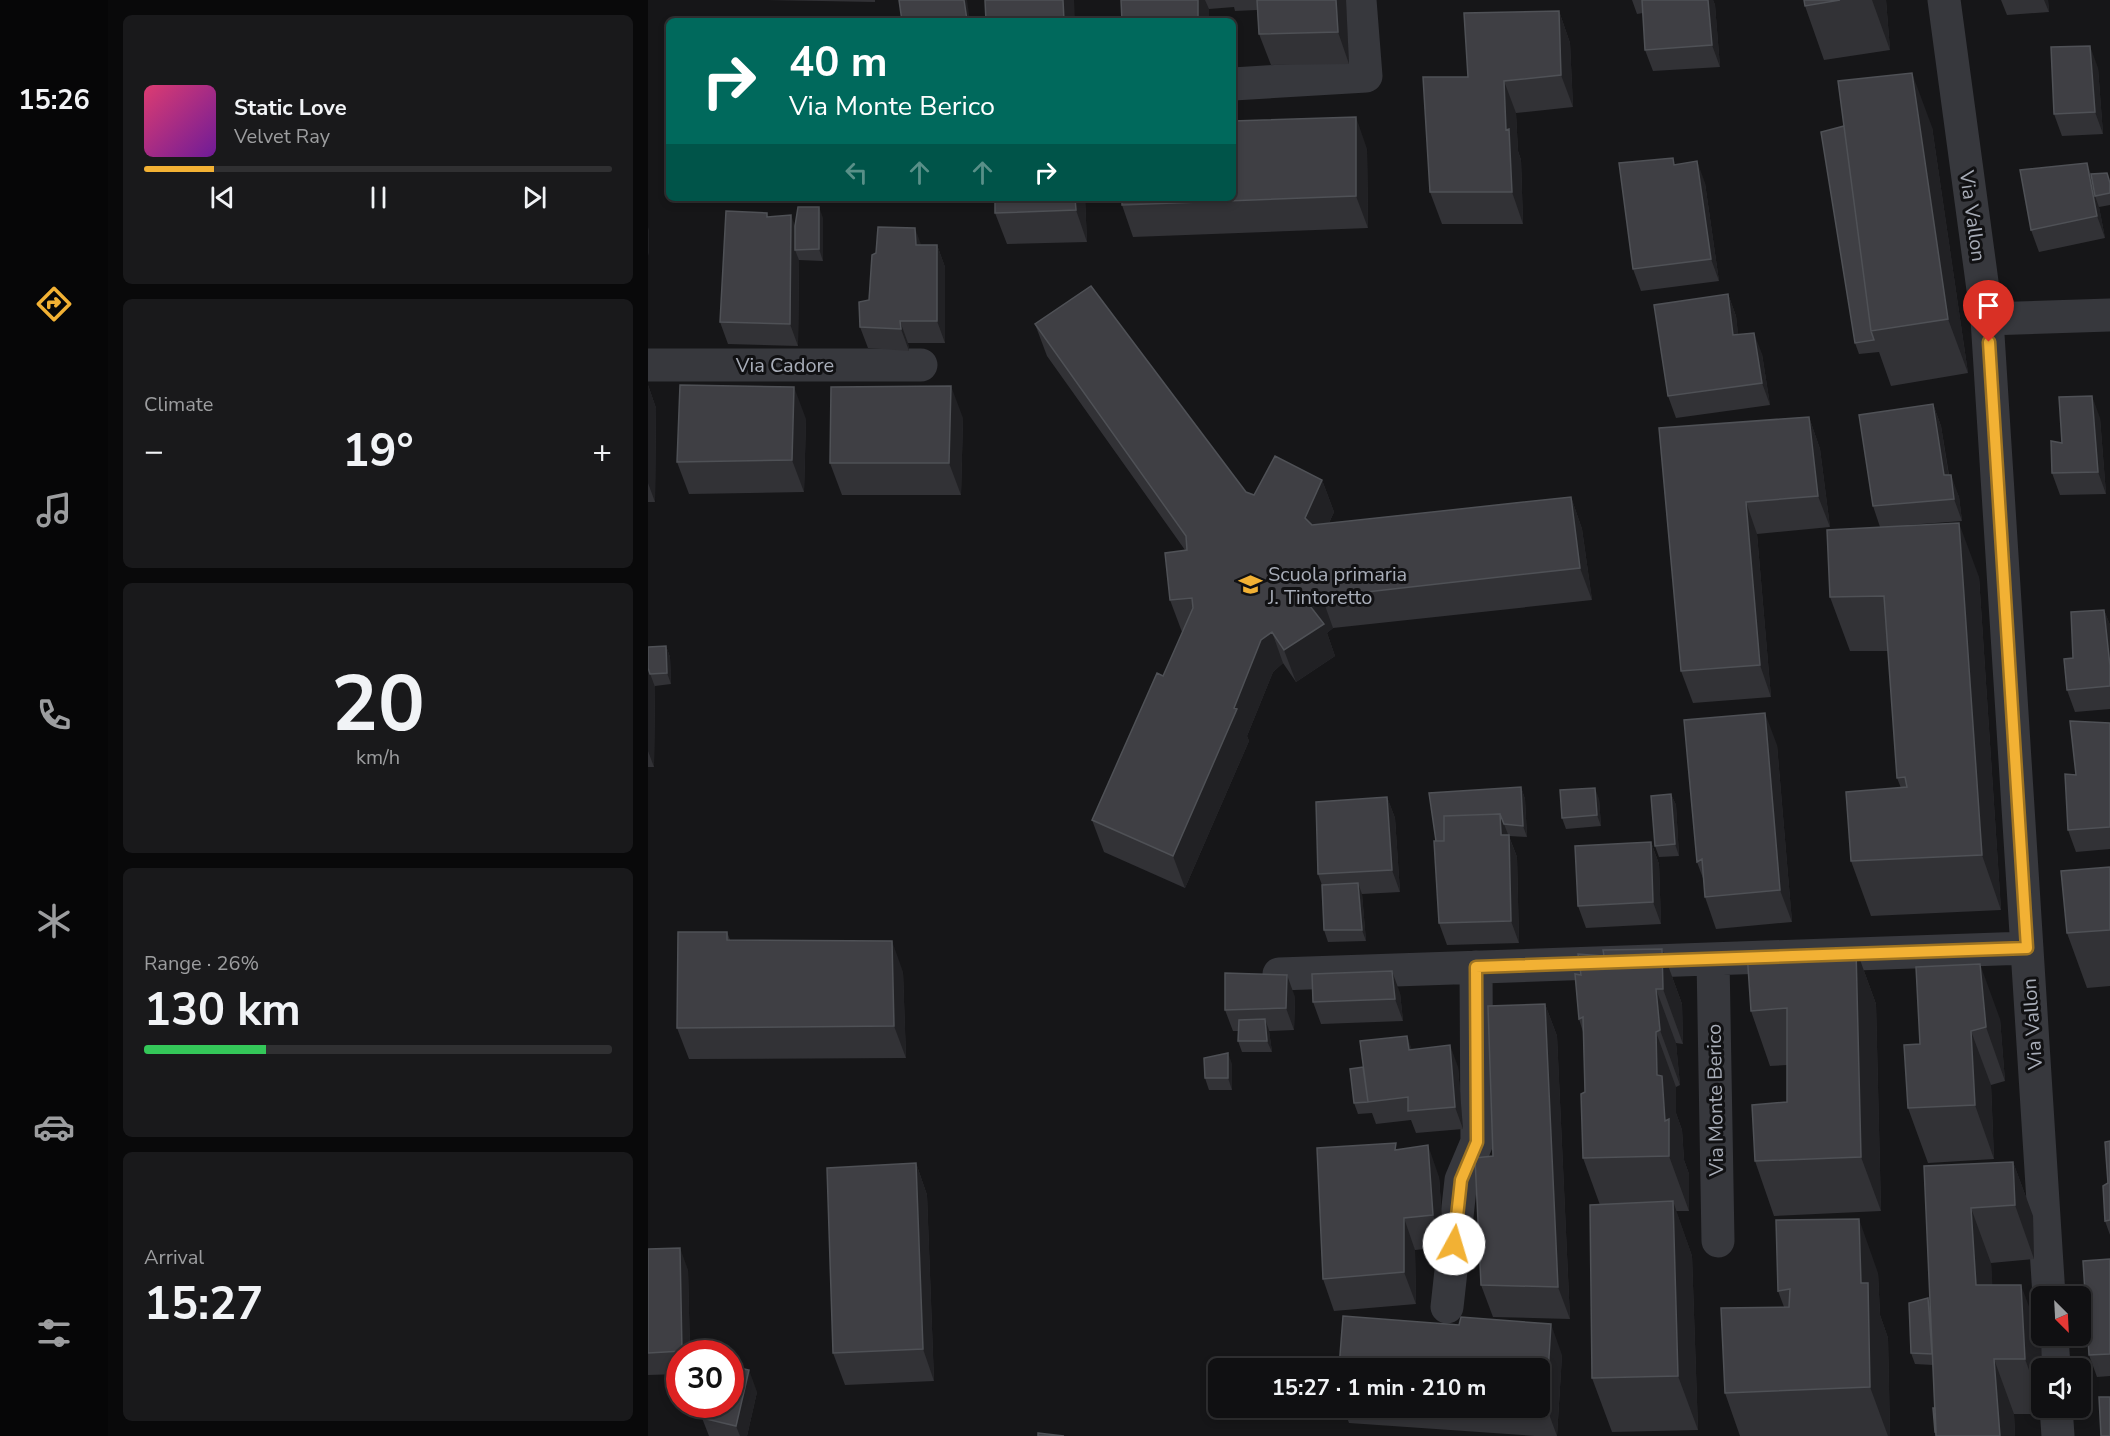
<!DOCTYPE html>
<meta charset="utf-8">
<style>
body{margin:0;font-family:"Nunito Sans",sans-serif;background:#19191b;color:#f1f3f6;height:100vh;display:flex;flex-direction:column;font-size:22px;white-space:nowrap}
*{box-sizing:border-box;margin:0}
p{font-size:20px;color:#9c9d9f}
.icon{flex:none;width:33px;height:33px;fill:none;stroke:currentColor;stroke-width:2;stroke-linecap:round;stroke-linejoin:round}
.map{position:relative;flex:1;overflow:hidden}
.drawer{display:flex;flex-direction:column;gap:15px;padding:15px;background:#09090a;width:540px}
.drawer>*{flex:none}
.guide{position:absolute;left:18px;top:18px;width:570px;height:183px;border-radius:9px;box-shadow:0 3px 9px #0003,0 0 0 2px #303032;background:#00695c;color:#fff;overflow:hidden}
.needle{width:39px;rotate:156deg}
.controls{position:absolute;left:1383px;top:1286px;display:grid;gap:12px}
.controls a{display:grid;place-items:center;width:60px;height:60px;border-radius:9px;background:#101012;box-shadow:0 3px 9px #0003,0 0 0 2px #303032;font-size:30px}
.speed{position:absolute;left:18px;top:1340px;display:flex;gap:12px;font-size:30px;font-weight:700;text-align:center}
.speed>*{display:grid;place-content:center;width:78px;height:78px;border-radius:50%;background:#101012;box-shadow:0 3px 9px #0003,0 0 0 2px #303032;line-height:1}
.speed .limit{border:9px solid #d22;background:#fff;color:#111}
.pin{position:absolute;display:grid;place-items:center;width:51px;height:51px;color:#fff;margin:-62px -26px;border-radius:50% 50% 50% 0;rotate:-45deg;box-shadow:0 0 6px #0007}
.pin .icon{rotate:45deg}
.me{position:absolute;width:66px;margin:-33px;rotate:6deg;stroke-linejoin:round;filter:drop-shadow(0 0 4px #0008)}
.turn{display:flex;align-items:center;gap:21px;height:126px;padding:0 24px;font-size:27px}
.turn .icon{width:78px;height:78px;stroke-width:2.5}
.turn b{display:block;font-size:42px;line-height:51px}
.lanes{display:flex;align-items:center;height:57px;padding:0 24px;background:#0003;justify-content:center;gap:30px;direction:ltr}
.lanes .off{opacity:.35}
.big{font-size:45px;font-weight:700;line-height:1.1}
.drawer .tile{flex:1;display:flex;flex-direction:column;justify-content:center;gap:9px;min-width:0;padding:0 21px;border-radius:9px;background:#19191b}
.drawer .dial{align-items:center;gap:0}
.dial b{font-size:78px;line-height:1}
.song{display:flex;align-items:center;gap:18px}
.cover{width:72px;height:72px;border-radius:9px;background:linear-gradient(135deg,hsl(340 70% 55%),hsl(280 70% 35%))}
.played{height:6px;border-radius:3px;background:linear-gradient(90deg,#f2b134 15%,#303032 15%)}
.keys{display:flex;justify-content:space-around;direction:ltr}
.heat{display:flex;justify-content:space-between;align-items:center;font-size:33px;direction:ltr}
.charge{height:9px;border-radius:4px;background:linear-gradient(90deg,#34c759 26%,#303032 0)}
.trip{position:absolute;left:560px;top:1358px;width:342px;height:60px;border-radius:9px;background:#101012;box-shadow:0 3px 9px #0003,0 0 0 2px #303032;font-weight:700;line-height:60px;text-align:center}
main{display:flex;flex:1;min-height:0}
.tabs{display:flex;flex-direction:column;width:108px;justify-content:space-around;align-items:center;background:#060607;color:#9c9d9f}
.tabs .icon{width:42px;height:42px}
.tabs .current{color:#f2b134}
.tabs b{font-size:27px;color:#f1f3f6}
.map>svg:first-child{display:block}
.lines{fill:none;stroke-linecap:round;stroke-linejoin:round}
.minor{stroke:#37383d;stroke-width:33}
.wall{fill:#323236}
.shaded-wall{fill:#212124}
.building{fill:#3f3f44;stroke:#4f5156;stroke-width:1.5}
.route-casing{stroke:#9d7322;stroke-width:15}
.route{stroke:#f2b134;stroke-width:10}
.labels{text-anchor:middle;stroke-width:6;stroke-linejoin:round;paint-order:stroke}
.street-label{font-size:20px;fill:#a8adb8;stroke:#111113}
.poi-label{font-size:20px;fill:#a8adb8;stroke:#111113;text-anchor:start}
</style>
<main>
<nav class="tabs">
<b>15:26</b>
<svg class="icon current" aria-label="directions" viewBox="0 0 24 24"><path d="M12 3l9 9-9 9-9-9zM9 14v-3h6M13 9l2 2-2 2"/></svg>
<svg class="icon" aria-label="music" viewBox="0 0 24 24"><path d="M9 18V5l10-2v13"/><circle cx="6" cy="18" r="3"/><circle cx="16" cy="16" r="3"/></svg>
<svg class="icon" aria-label="phone" viewBox="0 0 24 24"><path d="M5 4h4l2 5-3 2q2 4 5 5l2-3 5 2v4C11 20 4 13 5 4z"/></svg>
<svg class="icon" aria-label="climate" viewBox="0 0 24 24"><path d="M12 3v18M4 7l16 10M4 17L20 7"/></svg>
<svg class="icon" aria-label="car" viewBox="0 0 24 24"><path d="M5 17H2v-5l4-1 3-4h7l3 4 3 1v5h-3M9 17h6M6 11h13"/><circle cx="7" cy="17" r="2"/><circle cx="17" cy="17" r="2"/></svg>
<svg class="icon" aria-label="filters" viewBox="0 0 24 24"><path d="M4 7h16M4 17h16"/><circle cx="9" cy="7" r="2"/><circle cx="15" cy="17" r="2"/></svg>
</nav>
<section class="drawer">
<div class="tile">
<div class="song"><i class="cover"></i><div><b>Static Love</b><p>Velvet Ray</p></div></div>
<div class="played"></div>
<div class="keys"><svg class="icon" aria-label="previous" viewBox="0 0 24 24"><path d="M18 5L8 12l10 7zM5 5v14"/></svg><svg class="icon" aria-label="pause" viewBox="0 0 24 24"><path d="M8 5v14M16 5v14"/></svg><svg class="icon" aria-label="next" viewBox="0 0 24 24"><path d="M6 5l10 7-10 7zM19 5v14"/></svg></div>
</div>
<div class="tile"><p>Climate</p>
<div class="heat"><a>−</a><b class="big">19°</b><a>+</a></div>
</div>
<div class="tile dial"><b>20</b><p>km/h</p></div>
<div class="tile"><p>Range · 26%</p><b class="big">130 km</b><div class="charge"></div></div>
<div class="tile"><p>Arrival</p><b class="big">15:27</b></div>
</section>
<div class="map">
<svg width="1462" height="1436" viewBox="0 0 1462 1436">
<rect width="100%" height="100%" fill="#161618"/>
<g class="lines">
<!-- minor -->
<path class="minor" d="M1296 0 1339 319 1401 1296
M585 84 718 76 712 0
M1339 319 1462 315
M0 365H273
M1065 959 1070 1241
M631 974 1379 948
M799 1307 813 1180 829 1142 828 967
M1404 1335 1406 1368
M1408 1407 1410 1436"/>
</g>
<!-- wall -->
<path class="wall" d="M119 0H227V2Z
M473 0H698L701 64 623 65 611 34 609 10 587 11 586 7 561 9Z
M984 0H1065L1067 5 1072 67 1005 71 997 50 995 13 989 14Z
M1156 0H1238L1242 50 1176 60 1157 6Z
M1353 0H1400L1401 12 1359 15Z
M911 11 922 43 925 107 868 113 870 151 873 160 875 224H794L782 192 820 77Z
M1450 68 1455 134 1414 136 1406 114Z
M1284 127 1320 373 1243 386 1231 352 1211 354 1207 343Z
M719 149 720 228 485 237 474 205Z
M1027 165 1057 183 1071 281 993 291 985 269Z
M1443 174 1462 183V205L1451 207 1457 238 1391 252 1383 230Z
M347 198H437L439 242 359 244 347 213Z
M120 217 147 226 175 218V261L151 260 150 346 80 344 72 322Z
M273 245H289L297 267V343H260L261 351 220 348 212 327 221 300Z
M1080 294 1088 316 1090 335 1114 354 1122 405 1028 418 1020 396Z
M387 324 598 492 606 495 674 480 686 512 681 523 923 497 934 529 944 600 685 628 679 633 687 656 648 682 635 663 625 672 599 736 601 741 537 888 456 852 444 820 515 676 535 632H534L522 600 537 550 399 356Z
M0 385 8 408 7 502H0Z
M1285 404 1293 426 1301 475 1311 497 1314 521 1260 525 1331 577 1353 910 1223 916 1203 861 1253 788 1249 778 1240 651H1202L1182 597 1232 527 1225 506Z
M1161 417 1172 449 1182 527 1109 534 1123 697 1045 703 1033 671 1011 428Z
M315 418 313 495H194L182 463Z
M1452 418 1458 494 1412 495 1404 473 1414 443Z
M158 419 156 492 41 494 29 462Z
M1456 610 1462 625V709L1427 712 1419 690 1425 658Z
M18 646 22 657 23 684 7 686 6 767H0V647Z
M1462 723V849L1428 852 1420 830 1428 775Z
M1129 745 1144 922 1068 929 1057 897 1056 881 1049 862Z
M873 787 877 799 879 837 861 836 869 857 871 943 799 945 791 923 788 841Z
M1023 794 1028 805 1031 856 1011 857 1007 846Z
M739 797 747 818 752 892 714 894 718 941 680 942 676 930 674 885 670 874Z
M951 799 953 826 918 829 914 818Z
M1003 842 1011 864 1013 924 938 928 930 906Z
M1462 867V986L1439 988 1419 933Z
M79 932 82 940 255 972 258 1058 41 1059 29 1028Z
M1014 949 1034 1004 1035 1044 1028 1043 1032 1085 1028 1087V1113L1034 1130 1036 1160 1041 1174V1211H1028L1044 1256 1050 1430 964 1432 944 1378 952 1205 935 1158 937 1092 935 1032 931 1019 933 975Z
M1208 949 1228 1004 1233 1211 1126 1216 1107 1161 1139 1102V1065L1122 1066 1103 1011Z
M752 993 755 1021 673 1024 665 1002Z
M647 997 646 1030 621 1031 624 1052H594L590 1041 591 1031H585L577 1010Z
M897 1004 909 1036 922 1319 845 1317 833 1285 845 1156Z
M1352 1019 1357 1081 1343 1085 1346 1159 1280 1163 1260 1108 1272 1044Z
M764 1050 810 1067 815 1129 768 1133 763 1120 728 1124 724 1113 710 1114 706 1103 715 1067Z
M584 1064V1090H561L557 1078Z
M1462 1141V1235L1457 1221Z
M750 1149 791 1177 796 1247 767 1250 768 1304 686 1311 675 1279Z
M1365 1162 1385 1216 1386 1259 1343 1263 1344 1285 1393 1339 1394 1368V1407H1396V1414H1366L1367 1436H1288L1287 1432 1285 1365 1267 1364 1263 1353 1280 1298 1282 1304 1276 1166Z
M268 1163 279 1195 286 1381 197 1385 185 1353Z
M0 1249 40 1270 42 1353H32V1374L0 1375Z
M1462 1259V1376L1449 1377 1441 1355Z
M1230 1273 1232 1315 1240 1338 1242 1436H1092L1077 1393 1136 1307 1130 1291Z
M914 1355 909 1436H887L701 1423 695 1407H891V1368Z
M109 1392 99 1436H61L54 1418 55 1414 40 1411 38 1404H82Z"/>
<!-- shaded-wall -->
<path class="shaded-wall" d="M316 0H319L322 21H319V20Z
M415 0H426L427 21H416Z
M550 0H557L561 9V21H550Z
M688 0H698L701 64 690 32Z
M1060 0H1065L1067 5 1072 67 1064 45Z
M1224 0H1238L1242 50Z
M1396 0H1400L1401 12Z
M911 11 922 43 925 107 913 75Z
M1442 46 1450 68 1455 134 1447 112Z
M1264 73 1284 127 1320 373 1300 319Z
M856 81 868 113 870 151 873 160 875 224 864 192 858 130Z
M708 117 719 149 720 228 708 196Z
M1049 161 1057 183 1071 281 1063 259Z
M1439 163 1447 185V196L1451 207 1457 238 1449 216Z
M427 198H437L439 242 428 210Z
M171 207 175 218V261L171 249Z
M143 215 151 237 147 250 151 260 150 346 142 324Z
M0 227 1 230V256L0 253Z
M267 228 275 250 268 245Z
M289 245 297 267V343L289 321Z
M1080 294 1088 316 1093 357 1085 335Z
M252 321 260 343 261 351 253 329Z
M1106 333 1114 354 1122 405 1114 383Z
M0 385 8 408 7 502 0 483Z
M303 386 315 418 313 495 301 463Z
M146 387 158 419 156 492 144 460Z
M1444 396 1452 418 1458 494 1450 472Z
M1285 404 1293 426 1304 497 1296 475Z
M1161 417 1172 449 1182 527 1170 496Z
M1303 475 1311 497 1314 521 1306 499Z
M674 480 686 512 668 550 657 518Z
M923 497 934 529 944 600 932 568Z
M1098 502 1109 534 1123 697 1112 665Z
M1311 523 1331 577 1353 910 1334 855Z
M674 597 685 628 679 633 687 656 648 682 636 650 662 606Z
M1456 610 1462 625V666Z
M624 632 635 663 625 672 599 736 601 741 537 888 525 856 613 640Z
M18 646 22 657 23 684 19 673Z
M0 668 7 687 6 767 0 751Z
M1117 713 1129 745 1144 922 1132 890Z
M873 787 877 799 879 837 875 826Z
M947 788 951 799 953 826 949 815Z
M1023 794 1028 805 1031 856 1027 844Z
M739 797 747 818 752 892 744 870Z
M852 814 869 857 871 943 863 921Z
M1003 842 1011 864 1013 924 1005 902Z
M710 883 714 894 718 941 714 930Z
M244 941 255 972 258 1058 246 1026Z
M1014 949 1034 1004 1035 1044 1015 989Z
M1208 949 1228 1004 1233 1211 1213 1157Z
M1332 964 1352 1019 1357 1081 1338 1027Z
M744 971 752 993 755 1021 747 999Z
M639 975 647 997 646 1030 638 1008Z
M1008 989 1028 1043 1032 1085 1012 1030Z
M897 1004 909 1036 922 1319 910 1287Z
M617 1019 621 1030 624 1052 619 1041Z
M1323 1031 1343 1085 1346 1159 1327 1105Z
M1008 1032 1028 1087V1113L1034 1130 1036 1160 1041 1174V1211L1021 1156 1017 1121 1009 1075Z
M759 1036 767 1058 761 1050Z
M802 1045 810 1067 815 1129 807 1107Z
M580 1053 584 1064V1090L580 1078Z
M780 1145 791 1177 796 1247 785 1215Z
M1365 1162 1385 1216 1386 1259 1367 1205Z
M268 1163 279 1195 286 1381 275 1349Z
M1025 1201 1044 1256 1050 1430 1030 1376Z
M1323 1208 1343 1263 1348 1340 1328 1285Z
M756 1218 767 1250 768 1304 756 1272Z
M1211 1219 1230 1273 1232 1315 1240 1338 1242 1436H1240L1222 1387 1213 1283Z
M32 1248 40 1270 42 1353H35L34 1351Z
M1373 1285 1393 1339 1394 1368V1406L1377 1359Z
M1280 1298 1284 1309 1288 1365 1284 1354Z
M903 1324 914 1355 909 1436 898 1406Z
M1346 1359 1366 1414 1367 1436H1352Z
M101 1370 109 1392 99 1436H92L88 1426Z"/>
<!-- building -->
<path class="building" d="M251 0H316L319 20 311 21H254Z
M337 0H415L416 21H338Z
M473 0H550V21H474Z
M609 0H688L690 32 611 34Z
M994 0H1060L1064 45 997 50Z
M1156 0H1192L1157 6Z
M911 11 913 75 856 81 858 130 861 129 864 192H782L775 77H820L816 13Z
M1442 46 1447 112 1406 114 1403 47Z
M1264 73 1300 319 1223 331 1190 81Z
M708 117V196L474 205V198H585V121Z
M1196 126 1223 331 1226 340 1207 343 1173 132Z
M1025 158 1026 165 1049 161 1063 259 985 269 971 163Z
M1439 163 1449 216 1383 230 1372 170Z
M1459 173 1462 183V193L1447 196 1443 174Z
M347 198H427L428 210 347 213Z
M150 207H171V249L147 250V226Z
M78 211 119 213V217L143 215 142 324 72 322Z
M230 227 267 228 268 245H289V321H252L253 329 212 327 211 302 221 300 224 255 228 253Z
M443 286 598 492 606 495 627 456 674 480 657 518 664 525 923 497 932 568 674 597 662 606 676 624 636 650 624 632 613 640 586 708 589 709 525 856 444 820 509 673 515 676 545 608 544 598 522 600 517 553 539 550 538 536 387 324Z
M1080 294 1085 335 1106 333 1114 383 1020 396 1006 305Z
M32 385 146 387 144 460 29 462Z
M303 386 301 463H182L183 387Z
M1444 396 1450 472 1404 473 1403 441 1414 443 1411 397Z
M1285 404 1296 475H1303L1306 499 1225 506 1211 415Z
M1161 417 1170 496 1098 502 1112 665 1033 671 1011 428Z
M1311 523 1334 855 1203 861 1198 792 1259 787 1257 777 1249 778 1236 596 1182 597 1179 530Z
M1456 610 1462 666V686L1419 690 1416 659 1425 658 1423 612Z
M18 646 19 673 2 674 0 668V647Z
M1117 713 1132 890 1057 897 1054 859 1049 862 1036 720Z
M1422 721 1462 723V827L1420 830 1417 774 1428 775Z
M873 787 875 826 856 824 852 814 796 816V841H788L781 793Z
M947 788 949 815 914 818 912 790Z
M1023 794 1027 844 1007 846 1003 796Z
M739 797 744 870 670 874 668 802Z
M852 814 853 835H861L863 921 791 923 786 841H796V816Z
M1003 842 1005 902 930 906 927 846Z
M1462 867V930L1419 933 1413 871Z
M710 883 714 930H676L674 885Z
M30 932H79V940L244 941 246 1026 29 1028Z
M1014 949 1015 989H1008L1012 1030 1008 1032 1009 1075 1014 1076 1017 1121 1021 1119V1156L935 1158 933 1094 937 1092 935 1017 931 1019 927 974 933 975 930 954 956 956 955 950Z
M1208 949 1213 1157 1107 1161 1104 1105 1139 1102V1008L1103 1011 1099 952Z
M1332 964 1338 1027 1323 1031 1327 1105 1260 1108 1256 1045 1272 1044 1268 967Z
M744 971 747 999 665 1002 664 974Z
M577 973 639 975 638 1008 577 1010Z
M897 1004 910 1287 833 1285 827 1158 845 1156 840 1006Z
M617 1019 619 1041H590L591 1020Z
M759 1036 761 1050 802 1045 807 1107 760 1111V1097L720 1102 712 1041Z
M580 1053V1078H557L556 1058Z
M715 1067 720 1102 706 1103 702 1069Z
M1462 1141V1220L1457 1221 1455 1186 1460 1183 1457 1142Z
M748 1143 747 1150 780 1145 785 1215 756 1218V1272L675 1279 669 1148Z
M1365 1162 1367 1205 1323 1208 1328 1285H1373L1377 1359H1346L1352 1436H1288L1276 1166Z
M268 1163 275 1349 185 1353 179 1168Z
M1025 1201 1030 1376 944 1378 942 1205Z
M1211 1219 1213 1283H1220L1222 1387 1077 1393 1073 1308 1141 1307 1142 1289 1130 1291 1128 1220Z
M32 1248 34 1351 0 1353V1249Z
M1462 1259V1354L1441 1355 1435 1261Z
M1280 1298 1284 1354 1263 1353 1261 1303Z
M695 1316 811 1325 813 1317 903 1324 898 1406 891 1405V1368H691Z
M82 1366 101 1370 88 1426 54 1418 58 1404H82Z
M1451 1397H1462V1436H1453Z
M1285 1408H1287L1288 1432H1287Z
M390 1433 416 1436H390Z"/>
<g class="lines">
<defs>
<path id="route" d="M806 1244 813 1180 829 1142 828 967 1379 948 1341 342"/>
</defs>
<!-- route casing -->
<use href="#route" class="route-casing"/>
<!-- route -->
<use href="#route" class="route"/>
</g>
<!-- icons -->
<defs>
<symbol id="school-bare" viewBox="-9 -9 18 18"><path d="M0-5L7-2L0 1L-7-2ZM-4 1L0 2.5L4 1V4Q0 6-4 4Z" fill="#f2b134" stroke="#111113" stroke-width="2.5" paint-order="stroke"/></symbol>
</defs>
<g fill-rule="evenodd">
<use href="#school-bare" x="586" y="568" width="33" height="33"/>
</g>
<g class="labels">
<!-- street labels -->
<g class="street-label">
<text transform="translate(1325 216) rotate(82)" y="7">Via Vallon</text>
<text x="137" y="372">Via Cadore</text>
<text transform="translate(1384 1024) rotate(-94)" y="7">Via Vallon</text>
<text transform="translate(1067 1100) rotate(-91)" y="7">Via Monte Berico</text>
</g>
<!-- poi labels -->
<g class="poi-label">
<text x="620" y="581">Scuola primaria<tspan x="620" dy="23">J. Tintoretto</tspan></text>
</g>
</g>
</svg>
<div class="controls">
<a><svg class="needle" viewBox="-14 -14 28 28"><path d="M0-13l5 13h-10z" fill="#e53935"/><path d="M0 13l5-13h-10z" fill="#9c9d9f"/></svg></a>
<a><svg class="icon" aria-label="sound" viewBox="0 0 24 24"><path d="M4 9h4l5-4v14l-5-4H4zM17 9q2 3 0 6"/></svg></a>
</div>
<div class="speed"><div class="limit">30</div></div>
<div class="pin" style="left:1341px;top:342px;background:#d93025"><svg class="icon" aria-label="arrive" viewBox="0 0 24 24"><path d="M6 21V4h12l-3 4 3 4H6"/></svg></div>
<svg class="me" style="left:806px;top:1244px" viewBox="-20 -20 40 40"><circle r="19" fill="#fff"/><path d="M0-13L10 11 0 6-10 11z" fill="#f2b134"/></svg>
<div class="trip">15:27 · 1 min · 210 m</div>
<div class="guide">
<div class="turn"><svg class="icon" aria-label="right" viewBox="0 0 24 24"><path d="M7 20v-9h11M14 6l5 5-5 5"/></svg><div><b>40 m</b>Via Monte Berico</div></div>
<div class="lanes"><svg class="icon off" aria-label="left" viewBox="0 0 24 24"><path d="M17 20v-9H6M10 6l-5 5 5 5"/></svg><svg class="icon off" aria-label="ahead" viewBox="0 0 24 24"><path d="M12 20V5M6 11l6-6 6 6"/></svg><svg class="icon off" aria-label="ahead" viewBox="0 0 24 24"><path d="M12 20V5M6 11l6-6 6 6"/></svg><svg class="icon" aria-label="right" viewBox="0 0 24 24"><path d="M7 20v-9h11M14 6l5 5-5 5"/></svg></div>
</div>
</div>
</main>
